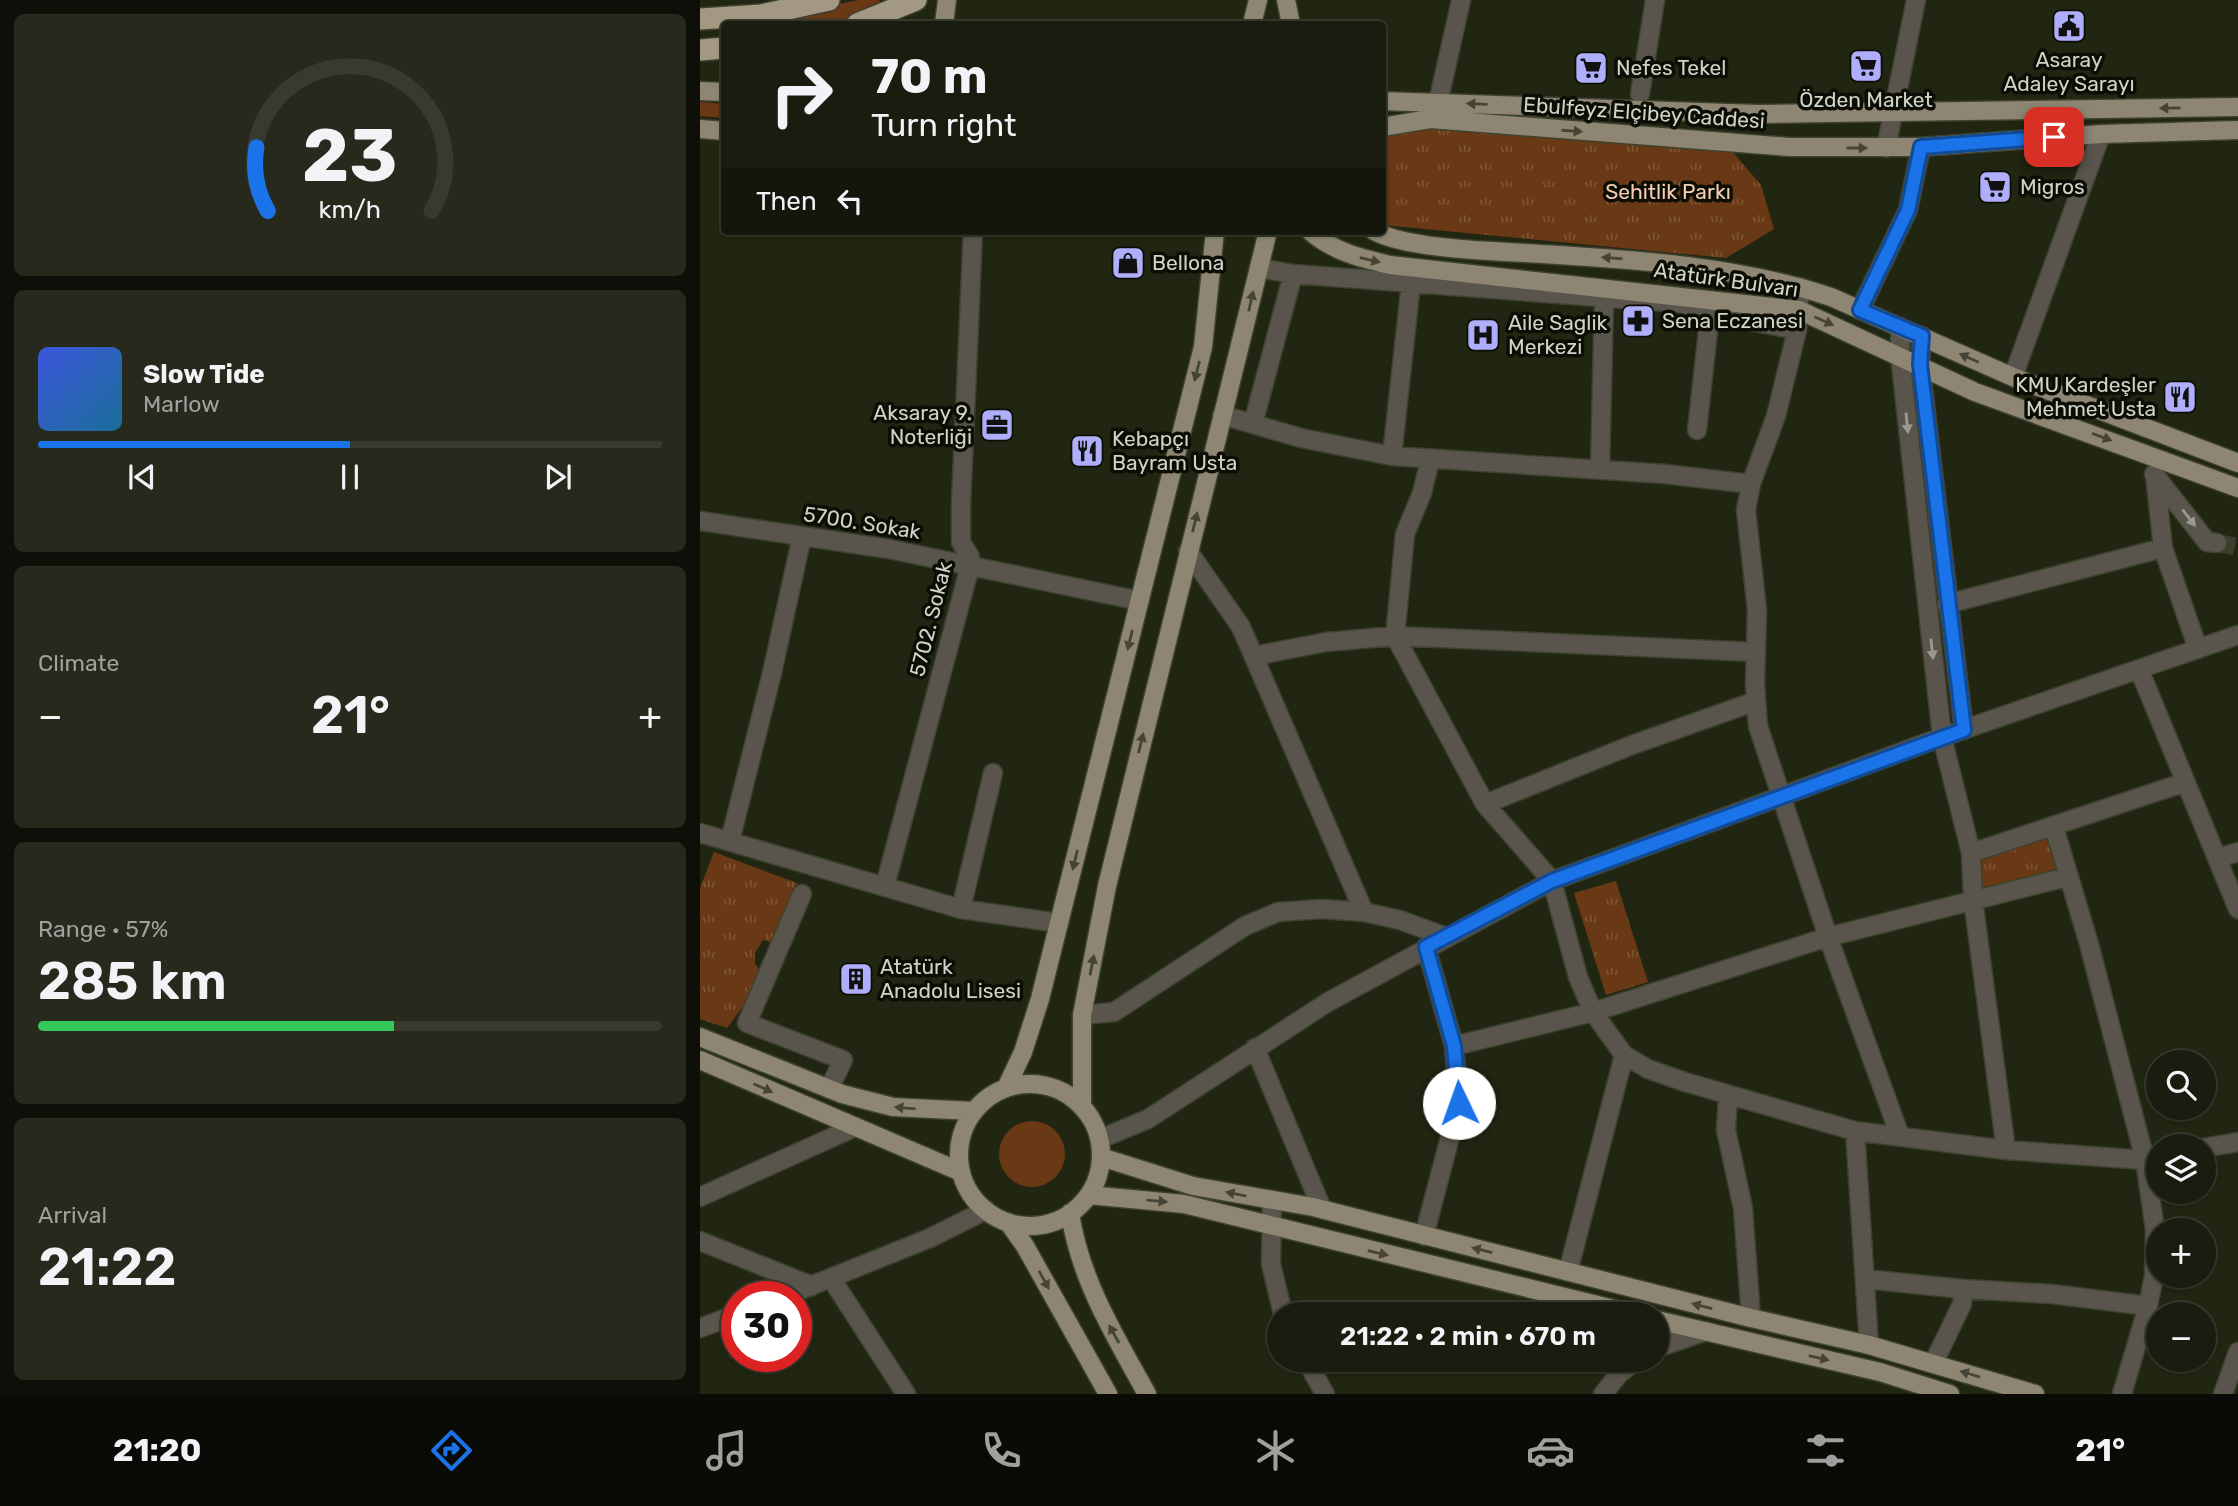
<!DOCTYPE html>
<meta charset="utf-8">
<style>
body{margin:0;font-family:Rubik,sans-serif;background:#26291c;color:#f1f3f6;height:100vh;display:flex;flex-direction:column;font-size:26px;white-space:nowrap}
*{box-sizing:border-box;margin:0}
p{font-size:23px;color:#9fa19e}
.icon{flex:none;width:38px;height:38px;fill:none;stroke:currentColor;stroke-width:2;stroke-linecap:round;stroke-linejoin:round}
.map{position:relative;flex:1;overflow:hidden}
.sheet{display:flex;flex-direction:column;gap:14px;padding:14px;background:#0e0f08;width:700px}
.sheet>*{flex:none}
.top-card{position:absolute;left:21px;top:21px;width:665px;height:214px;border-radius:7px;box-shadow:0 2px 5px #0004,0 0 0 2px #373a2e;background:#191c0e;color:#f1f3f6;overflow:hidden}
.tools{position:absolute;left:1446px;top:1050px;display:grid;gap:14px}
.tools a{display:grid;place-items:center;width:70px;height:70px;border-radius:50%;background:#191c0e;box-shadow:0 2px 5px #0004,0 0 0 2px #373a2e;font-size:35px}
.speed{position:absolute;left:21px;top:1281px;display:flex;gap:14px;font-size:35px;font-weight:700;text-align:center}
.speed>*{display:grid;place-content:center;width:91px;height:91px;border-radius:50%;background:#191c0e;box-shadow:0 2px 5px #0004,0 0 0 2px #373a2e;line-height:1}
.speed .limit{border:10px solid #d22;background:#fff;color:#111}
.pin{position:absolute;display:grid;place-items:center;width:60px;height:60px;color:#fff;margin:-30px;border-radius:14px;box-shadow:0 4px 10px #0006}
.me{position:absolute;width:77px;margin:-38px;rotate:357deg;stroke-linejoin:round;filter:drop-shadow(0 0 5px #0008)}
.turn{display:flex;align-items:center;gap:24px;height:147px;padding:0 35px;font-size:32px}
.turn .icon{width:91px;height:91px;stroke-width:2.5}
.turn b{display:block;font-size:49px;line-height:60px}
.then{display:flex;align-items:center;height:66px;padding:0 35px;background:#0003;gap:14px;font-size:26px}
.big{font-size:52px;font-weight:600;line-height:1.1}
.sheet .widget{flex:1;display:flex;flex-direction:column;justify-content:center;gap:10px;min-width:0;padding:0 24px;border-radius:10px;background:#26291c}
.sheet .dial{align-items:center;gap:0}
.dial svg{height:182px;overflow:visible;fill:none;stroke:#373a2e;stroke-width:7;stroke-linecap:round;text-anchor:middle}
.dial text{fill:#f1f3f6;stroke:none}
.song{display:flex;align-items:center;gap:21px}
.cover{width:84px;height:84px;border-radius:10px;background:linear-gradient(135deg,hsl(230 70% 55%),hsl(200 70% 35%))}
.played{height:7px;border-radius:4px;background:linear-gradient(90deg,#1a73e8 50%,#373a2e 50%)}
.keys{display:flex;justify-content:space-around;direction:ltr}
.heat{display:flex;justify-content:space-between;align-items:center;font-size:38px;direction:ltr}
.charge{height:10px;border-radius:5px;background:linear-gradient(90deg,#34c759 57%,#373a2e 0)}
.trip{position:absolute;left:567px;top:1302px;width:402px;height:70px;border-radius:35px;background:#191c0e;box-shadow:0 2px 5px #0004,0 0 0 2px #373a2e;font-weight:600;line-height:70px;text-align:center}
.dock{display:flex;height:112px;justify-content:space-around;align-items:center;background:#0a0b06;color:#9fa19e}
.dock .icon{width:49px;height:49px}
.dock .active{color:#1a73e8}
.dock b{font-size:32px;color:#f1f3f6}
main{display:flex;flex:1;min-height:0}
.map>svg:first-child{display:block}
.grass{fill:#693814}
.park{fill:url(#park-tufts)}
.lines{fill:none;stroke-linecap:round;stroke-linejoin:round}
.minor-tunnel{stroke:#3b402d;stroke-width:18;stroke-dasharray:18 9;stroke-linecap:butt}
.minor-casing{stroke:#3d422f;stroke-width:21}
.major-casing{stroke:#3d422f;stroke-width:21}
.highway-casing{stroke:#3d422f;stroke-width:24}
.minor{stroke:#59554c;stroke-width:18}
.major{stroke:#8e8673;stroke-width:18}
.highway{stroke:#a39982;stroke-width:21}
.oneway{fill:#464437}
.oneway2{fill:#9a9a90}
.route-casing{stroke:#114b97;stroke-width:18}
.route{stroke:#1a73e8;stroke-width:12}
.labels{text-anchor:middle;stroke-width:7;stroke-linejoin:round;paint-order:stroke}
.poi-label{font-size:21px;fill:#d0d3c7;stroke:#0c0e06;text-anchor:start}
.street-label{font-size:21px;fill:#d0d3c7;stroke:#0c0e06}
.park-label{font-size:21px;fill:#f8ccb1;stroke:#0c0e06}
</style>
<main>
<section class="sheet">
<div class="widget dial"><svg viewBox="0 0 100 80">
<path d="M14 69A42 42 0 1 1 86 69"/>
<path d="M14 69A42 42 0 0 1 9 41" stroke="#1a73e8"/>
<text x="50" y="56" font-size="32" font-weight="700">23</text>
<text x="50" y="72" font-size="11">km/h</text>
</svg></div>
<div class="widget">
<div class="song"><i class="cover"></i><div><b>Slow Tide</b><p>Marlow</p></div></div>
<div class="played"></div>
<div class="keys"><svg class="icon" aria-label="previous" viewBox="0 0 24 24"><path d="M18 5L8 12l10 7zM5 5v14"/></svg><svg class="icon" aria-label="pause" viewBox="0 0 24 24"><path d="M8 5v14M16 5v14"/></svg><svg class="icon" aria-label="next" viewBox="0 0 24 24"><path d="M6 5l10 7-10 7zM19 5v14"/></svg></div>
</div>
<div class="widget"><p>Climate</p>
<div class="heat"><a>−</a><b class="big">21°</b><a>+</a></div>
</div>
<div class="widget"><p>Range · 57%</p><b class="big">285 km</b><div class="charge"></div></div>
<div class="widget"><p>Arrival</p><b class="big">21:22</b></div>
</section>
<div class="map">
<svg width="1538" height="1394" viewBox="0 0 1538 1394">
<defs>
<pattern id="park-tufts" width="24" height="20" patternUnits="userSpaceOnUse" patternTransform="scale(1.75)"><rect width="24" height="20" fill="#693814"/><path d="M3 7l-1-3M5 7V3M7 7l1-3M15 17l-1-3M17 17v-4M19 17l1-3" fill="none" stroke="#7d5435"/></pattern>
</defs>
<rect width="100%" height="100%" fill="#212612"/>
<!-- grass -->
<path class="grass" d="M159 0H179L183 8C141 34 84 24 36 24Z
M0 102 24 104V118L0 116Z
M299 1154a33 33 0 1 1 66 0a33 33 0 1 1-66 0Z"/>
<!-- park -->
<path class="park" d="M682 116 995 133 1026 144 1061 185 1074 229 1026 258 683 225Z
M1347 837 1358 872 1281 890 1279 858Z
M14 852 97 883 75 943 63 940 55 953V964L60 970 47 1001 27 1028 0 1019V888Z
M916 881 948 982 906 995 874 893Z"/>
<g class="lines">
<!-- minor-tunnel -->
<path class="minor-tunnel" d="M1517 543 1538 547"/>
<defs>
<path id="minor" d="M940 94 955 0
M738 103 761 0
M1186 148 1216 0
M559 268 593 274 979 303 1010 313 1097 330
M1100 287 1097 330 1076 416 1051 484 1046 510 1057 610 1055 684 1058 726 1128 937 1200 1136
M1160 310 1208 210 1221 147
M1200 327V355L1242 737 1271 853 1273 899 1306 1150
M1222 336 1220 364 1264 730
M1313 377 1401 134
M522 415 601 438 692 456 965 474 1051 484
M553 424 593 274
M997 430 1010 313
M692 456 711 283
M730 460 722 493 705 534 695 636 785 804 852 881 878 977 893 1012 924 1055 948 1069 985 1082 1155 1131 1306 1150 1445 1160 1458 1157
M900 470 904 299
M1454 474 1507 542 1517 543
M1455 475 1463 548 1498 649
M0 521 189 549 440 601
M488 551 541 627 664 912 700 920 746 937
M1247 604 1463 548
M554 656 626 642 695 636 1055 652
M1439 669 1538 909
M785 804 932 745 1056 701
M1354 827 1389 944 1445 1160 1455 1230 1454 1276 1448 1306 1422 1394
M0 833 261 909 359 923
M30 841 72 673 102 536
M1271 853 1483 783
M1517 858 1538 852
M185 886 270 566V557L261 542V504L273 231
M102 894 47 1023 143 1060 129 1089
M261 909 293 773
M382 1015 414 1012 545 926 578 912 622 909 664 912
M754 1046 893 1012 1128 937 1367 877
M555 1048 622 1209
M1028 1095 1026 1130 1043 1208 1051 1318
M1155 1131 1169 1345
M400 1139 448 1119 628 1002 852 881 1242 737 1538 635
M1503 1148 1538 1142
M0 1197 155 1127
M572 1202 571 1264 583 1314
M724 1236 759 1103 754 1046 726 947
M0 1241 112 1286
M868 1272 924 1055
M131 1278 206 1394
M1165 1279 1263 1289
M83 1297 230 1238 286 1210
M0 1328 37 1314
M957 1348 1006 1331
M606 1360 625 1394
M1234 1362 1262 1304 1263 1289 1352 1294 1448 1306
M903 1394 919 1374 937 1360
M1523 1394 1538 1352"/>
<path id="major" d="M586 0 591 24
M244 24 247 0
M552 24 558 0
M0 91 24 92
M682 101 1058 114 1538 107
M682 127 730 119 1089 147H1221L1401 134 1538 130
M0 129 24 131
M610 231C634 252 660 258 690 265L1099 310 1275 392 1538 488
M674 231C710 250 799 251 842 254 940 260 1038 266 1131 297L1313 377 1538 463
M0 1037 142 1094 193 1107 273 1111
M0 1060 261 1172
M259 1155a71 71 0 1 1 142 0a71 71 0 1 1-142 0Z
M306 1088 323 1052 340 999 503 347 515 231
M382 1106V1015L407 886 568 231
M401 1157 493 1186 613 1207 1051 1318 1169 1345 1335 1394
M389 1195 484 1204 934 1314
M370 1213C380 1280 415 1336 447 1394
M308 1222 325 1246 408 1394
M957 1320 1180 1372 1250 1394"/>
<path id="highway" d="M0 19 61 15 129 0
M157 24 216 0
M0 50 24 48"/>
</defs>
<!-- minor casing -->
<use href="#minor" class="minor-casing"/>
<!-- major casing -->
<use href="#major" class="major-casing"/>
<!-- highway casing -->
<use href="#highway" class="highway-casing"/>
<!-- minor -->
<use href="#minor" class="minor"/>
<!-- major -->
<use href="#major" class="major"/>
<!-- highway -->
<use href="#highway" class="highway"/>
</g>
<!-- one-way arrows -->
<defs><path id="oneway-solid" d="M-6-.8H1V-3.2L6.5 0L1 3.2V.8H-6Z" transform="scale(1.75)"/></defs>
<g class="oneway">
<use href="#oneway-solid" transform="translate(777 104) rotate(-178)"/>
<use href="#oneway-solid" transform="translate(1470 108) rotate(179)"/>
<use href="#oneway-solid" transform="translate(872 131) rotate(4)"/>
<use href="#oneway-solid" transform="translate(1157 148)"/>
<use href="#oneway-solid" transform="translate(912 258) rotate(-176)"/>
<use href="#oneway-solid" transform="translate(670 260) rotate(13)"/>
<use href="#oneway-solid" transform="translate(551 301) rotate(-77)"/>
<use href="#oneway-solid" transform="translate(1124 321) rotate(24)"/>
<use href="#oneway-solid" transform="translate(1269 358) rotate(-156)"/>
<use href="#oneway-solid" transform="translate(497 371) rotate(104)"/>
<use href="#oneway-solid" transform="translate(1402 437) rotate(20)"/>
<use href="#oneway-solid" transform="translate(495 522) rotate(-76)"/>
<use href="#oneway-solid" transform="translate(430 640) rotate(104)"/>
<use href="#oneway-solid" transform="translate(441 743) rotate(-76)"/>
<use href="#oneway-solid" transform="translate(375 860) rotate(104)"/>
<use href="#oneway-solid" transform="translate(392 965) rotate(-79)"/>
<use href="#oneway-solid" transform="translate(63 1088) rotate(24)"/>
<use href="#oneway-solid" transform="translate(205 1108) rotate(-175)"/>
<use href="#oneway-solid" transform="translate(536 1194) rotate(-168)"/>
<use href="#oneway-solid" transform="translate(457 1201) rotate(5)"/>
<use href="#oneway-solid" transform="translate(782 1250) rotate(-166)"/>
<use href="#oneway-solid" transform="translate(678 1253) rotate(13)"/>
<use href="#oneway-solid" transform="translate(344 1280) rotate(61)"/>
<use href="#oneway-solid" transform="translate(1002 1306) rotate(-166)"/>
<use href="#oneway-solid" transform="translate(414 1334) rotate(-119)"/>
<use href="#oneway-solid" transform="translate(1119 1358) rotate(13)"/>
<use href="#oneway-solid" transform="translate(1270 1374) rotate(-163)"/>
</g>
<g class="oneway2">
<use href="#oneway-solid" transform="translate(1207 423) rotate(84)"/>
<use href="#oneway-solid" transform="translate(1489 518) rotate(52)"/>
<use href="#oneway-solid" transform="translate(1232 649) rotate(84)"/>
</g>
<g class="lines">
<defs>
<path id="route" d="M759 1103 754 1046 726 947 852 881 1264 730 1220 364 1222 336 1160 310 1208 210 1221 147 1354 137"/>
</defs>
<!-- route casing -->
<use href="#route" class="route-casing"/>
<!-- route -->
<use href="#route" class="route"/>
</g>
<!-- icons -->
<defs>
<symbol id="civic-square" viewBox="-11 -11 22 22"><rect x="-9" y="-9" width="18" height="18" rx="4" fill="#afaefa" stroke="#0c0e06"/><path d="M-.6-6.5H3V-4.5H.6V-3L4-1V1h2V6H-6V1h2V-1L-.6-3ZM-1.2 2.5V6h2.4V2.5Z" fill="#111"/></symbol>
<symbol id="supermarket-square" viewBox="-11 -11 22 22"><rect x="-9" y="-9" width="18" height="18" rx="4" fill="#afaefa" stroke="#0c0e06"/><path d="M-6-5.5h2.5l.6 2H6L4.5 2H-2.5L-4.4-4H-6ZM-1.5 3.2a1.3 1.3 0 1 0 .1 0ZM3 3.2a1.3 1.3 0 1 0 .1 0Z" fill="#111"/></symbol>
<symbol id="shop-square" viewBox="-11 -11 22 22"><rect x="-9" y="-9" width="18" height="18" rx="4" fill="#afaefa" stroke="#0c0e06"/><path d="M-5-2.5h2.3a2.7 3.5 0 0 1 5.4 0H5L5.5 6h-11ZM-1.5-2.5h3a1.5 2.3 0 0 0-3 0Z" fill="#111"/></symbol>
<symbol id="pharmacy-square" viewBox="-11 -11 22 22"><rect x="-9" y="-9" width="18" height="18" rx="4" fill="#afaefa" stroke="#0c0e06"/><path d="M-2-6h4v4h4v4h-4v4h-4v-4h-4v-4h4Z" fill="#111"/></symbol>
<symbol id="hospital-square" viewBox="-11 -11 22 22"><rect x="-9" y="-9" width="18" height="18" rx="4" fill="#afaefa" stroke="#0c0e06"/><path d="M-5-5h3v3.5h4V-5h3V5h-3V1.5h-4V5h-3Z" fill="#111"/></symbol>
<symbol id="restaurant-square" viewBox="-11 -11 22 22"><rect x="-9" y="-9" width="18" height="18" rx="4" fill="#afaefa" stroke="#0c0e06"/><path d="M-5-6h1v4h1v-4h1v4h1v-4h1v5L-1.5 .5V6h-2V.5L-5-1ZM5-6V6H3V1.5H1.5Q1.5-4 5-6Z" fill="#111"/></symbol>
<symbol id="office-square" viewBox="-11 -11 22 22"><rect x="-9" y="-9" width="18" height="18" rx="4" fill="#afaefa" stroke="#0c0e06"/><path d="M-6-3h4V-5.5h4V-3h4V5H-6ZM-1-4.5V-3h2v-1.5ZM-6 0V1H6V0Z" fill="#111"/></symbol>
<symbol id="building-square" viewBox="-11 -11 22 22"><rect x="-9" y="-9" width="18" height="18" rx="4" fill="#afaefa" stroke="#0c0e06"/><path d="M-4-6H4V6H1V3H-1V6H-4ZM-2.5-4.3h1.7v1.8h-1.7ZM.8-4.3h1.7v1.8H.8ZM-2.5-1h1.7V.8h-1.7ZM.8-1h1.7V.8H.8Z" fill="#111"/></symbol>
</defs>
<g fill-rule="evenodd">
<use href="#civic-square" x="1350" y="7" width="38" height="38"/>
<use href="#supermarket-square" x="1147" y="47" width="38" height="38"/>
<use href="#supermarket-square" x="872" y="49" width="38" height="38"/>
<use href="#supermarket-square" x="1276" y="168" width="38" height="38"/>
<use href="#shop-square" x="409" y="244" width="38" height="38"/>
<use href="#pharmacy-square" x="919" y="302" width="38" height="38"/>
<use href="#hospital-square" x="764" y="316" width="38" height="38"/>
<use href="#restaurant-square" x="1461" y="378" width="38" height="38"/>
<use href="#office-square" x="278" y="406" width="38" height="38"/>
<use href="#restaurant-square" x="368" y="432" width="38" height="38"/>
<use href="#building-square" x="137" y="960" width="38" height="38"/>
</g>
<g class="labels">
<!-- poi labels -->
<g class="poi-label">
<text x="1369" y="67" text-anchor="middle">Asaray<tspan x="1369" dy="24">Adaley Sarayı</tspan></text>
<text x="916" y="75">Nefes Tekel</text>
<text x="1166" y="107" text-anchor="middle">Özden Market</text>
<text x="1320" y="194">Migros</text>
<text x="452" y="270">Bellona</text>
<text x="962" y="328">Sena Eczanesi</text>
<text x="808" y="330">Aile Saglik<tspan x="808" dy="24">Merkezi</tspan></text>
<text x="1456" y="392" text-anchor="end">KMU Kardeşler<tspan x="1456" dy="24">Mehmet Usta</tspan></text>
<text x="272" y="420" text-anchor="end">Aksaray 9.<tspan x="272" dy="24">Noterliği</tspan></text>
<text x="412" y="446">Kebapçı<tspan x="412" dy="24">Bayram Usta</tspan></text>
<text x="180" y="974">Atatürk<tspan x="180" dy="24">Anadolu Lisesi</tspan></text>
</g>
<!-- street labels -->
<g class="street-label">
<text transform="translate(944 113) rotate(4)" y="7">Ebulfeyz Elçibey Caddesi</text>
<text transform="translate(1026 280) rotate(8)" y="7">Atatürk Bulvarı</text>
<text transform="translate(162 523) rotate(9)" y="7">5700. Sokak</text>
<text transform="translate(231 619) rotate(-76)" y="7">5702. Sokak</text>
</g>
<!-- park labels -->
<g class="park-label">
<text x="968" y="199">Sehitlik Parkı</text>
</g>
</g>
</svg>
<div class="tools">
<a><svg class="icon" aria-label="search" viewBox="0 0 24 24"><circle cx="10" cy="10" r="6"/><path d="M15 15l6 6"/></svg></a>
<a><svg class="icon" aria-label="layers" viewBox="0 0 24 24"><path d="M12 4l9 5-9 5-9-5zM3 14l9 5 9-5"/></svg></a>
<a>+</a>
<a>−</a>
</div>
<div class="speed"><div class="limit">30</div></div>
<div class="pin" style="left:1354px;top:137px;background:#d93025"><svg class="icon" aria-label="arrive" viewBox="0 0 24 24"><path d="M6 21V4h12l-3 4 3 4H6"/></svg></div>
<svg class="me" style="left:759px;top:1103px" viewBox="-20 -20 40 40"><circle r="19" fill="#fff"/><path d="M0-13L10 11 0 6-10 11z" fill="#1a73e8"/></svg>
<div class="trip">21:22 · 2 min · 670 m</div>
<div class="top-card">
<div class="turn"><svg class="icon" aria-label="right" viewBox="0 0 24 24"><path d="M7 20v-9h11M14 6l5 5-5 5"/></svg><div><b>70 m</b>Turn right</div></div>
<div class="then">Then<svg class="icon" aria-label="left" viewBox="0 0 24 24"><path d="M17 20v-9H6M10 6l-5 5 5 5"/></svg></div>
</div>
</div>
</main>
<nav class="dock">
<b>21:20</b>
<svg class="icon active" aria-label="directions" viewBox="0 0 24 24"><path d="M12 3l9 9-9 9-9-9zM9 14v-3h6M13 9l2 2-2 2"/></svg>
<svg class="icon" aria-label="music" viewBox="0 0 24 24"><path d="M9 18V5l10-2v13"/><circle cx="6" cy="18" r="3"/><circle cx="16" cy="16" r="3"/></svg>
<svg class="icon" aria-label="phone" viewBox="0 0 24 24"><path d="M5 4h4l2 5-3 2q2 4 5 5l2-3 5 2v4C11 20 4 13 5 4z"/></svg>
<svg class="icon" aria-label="climate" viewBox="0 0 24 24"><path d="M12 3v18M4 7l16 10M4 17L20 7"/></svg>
<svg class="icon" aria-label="car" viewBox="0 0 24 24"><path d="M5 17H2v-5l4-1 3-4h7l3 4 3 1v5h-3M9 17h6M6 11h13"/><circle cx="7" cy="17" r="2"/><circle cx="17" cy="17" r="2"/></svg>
<svg class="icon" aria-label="filters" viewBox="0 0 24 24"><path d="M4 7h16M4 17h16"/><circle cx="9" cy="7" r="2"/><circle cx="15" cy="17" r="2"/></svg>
<b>21°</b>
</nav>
